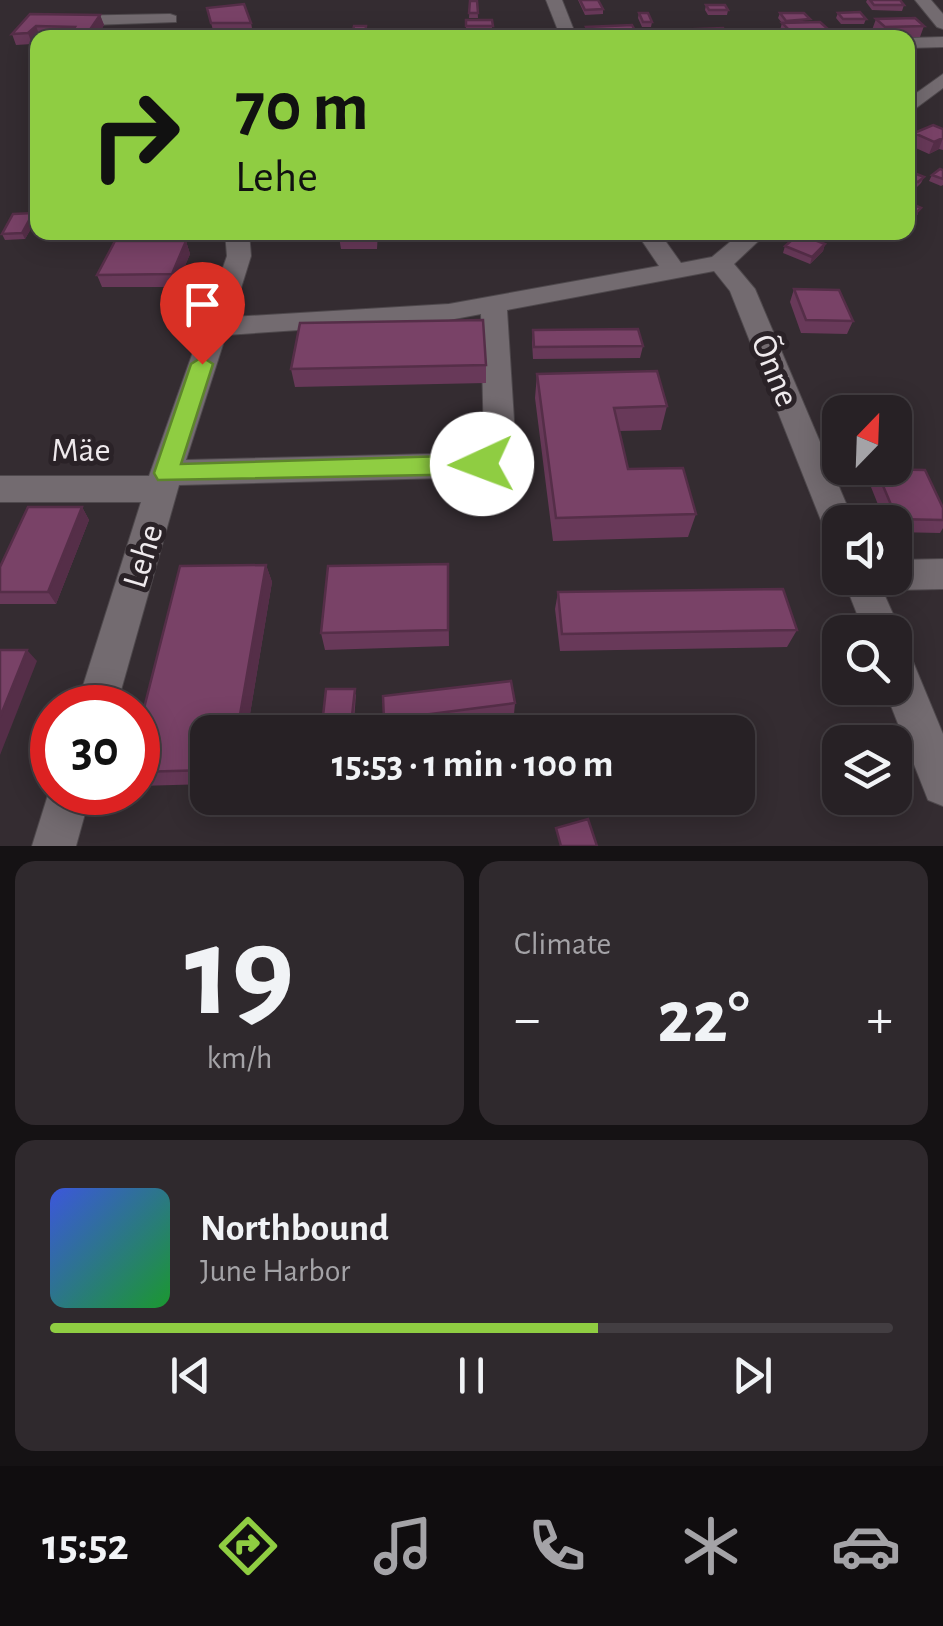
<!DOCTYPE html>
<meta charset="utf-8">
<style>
body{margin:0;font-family:"Alegreya Sans",sans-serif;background:#2f292d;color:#f1f3f6;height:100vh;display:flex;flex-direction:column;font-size:38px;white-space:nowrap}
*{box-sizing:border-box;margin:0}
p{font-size:32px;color:#a4a3a7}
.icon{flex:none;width:55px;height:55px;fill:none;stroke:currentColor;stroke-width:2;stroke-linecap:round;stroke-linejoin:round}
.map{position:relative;height:846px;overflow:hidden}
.details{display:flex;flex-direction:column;gap:15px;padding:15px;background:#151214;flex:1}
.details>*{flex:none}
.guide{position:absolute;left:30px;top:30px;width:885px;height:210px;border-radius:20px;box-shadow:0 5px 25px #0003,0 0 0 2px #433e42;background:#8fcd42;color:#111;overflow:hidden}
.needle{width:65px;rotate:23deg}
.fabs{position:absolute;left:822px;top:395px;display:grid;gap:20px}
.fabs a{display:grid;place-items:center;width:90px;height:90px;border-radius:20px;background:#272125;box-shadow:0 5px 25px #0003,0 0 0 2px #433e42;font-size:50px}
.speed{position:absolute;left:30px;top:685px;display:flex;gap:20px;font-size:50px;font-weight:700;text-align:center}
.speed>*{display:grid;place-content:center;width:130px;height:130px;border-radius:50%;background:#272125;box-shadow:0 5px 25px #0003,0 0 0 2px #433e42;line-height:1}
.speed .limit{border:15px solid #d22;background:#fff;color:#111}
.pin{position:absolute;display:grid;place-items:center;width:85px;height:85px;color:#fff;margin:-102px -42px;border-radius:50% 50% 50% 0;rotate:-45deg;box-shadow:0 0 10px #0007}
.pin .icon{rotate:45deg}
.me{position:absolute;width:110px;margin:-55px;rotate:268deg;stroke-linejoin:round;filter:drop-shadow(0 0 8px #0008)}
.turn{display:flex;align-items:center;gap:35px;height:210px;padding:0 40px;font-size:45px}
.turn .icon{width:130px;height:130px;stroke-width:2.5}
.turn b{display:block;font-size:70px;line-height:85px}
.big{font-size:75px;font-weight:700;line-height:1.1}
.details .widget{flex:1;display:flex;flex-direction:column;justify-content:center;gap:15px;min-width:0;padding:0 35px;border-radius:20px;background:#2f292d}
.details .dial{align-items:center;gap:0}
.dial b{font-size:130px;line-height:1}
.song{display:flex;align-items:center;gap:30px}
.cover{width:120px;height:120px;border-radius:15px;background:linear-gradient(135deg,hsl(230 70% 55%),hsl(130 70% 35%))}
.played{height:10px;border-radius:5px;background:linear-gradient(90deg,#8fcd42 65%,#433e42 65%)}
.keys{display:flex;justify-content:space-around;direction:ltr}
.heat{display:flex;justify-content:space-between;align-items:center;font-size:55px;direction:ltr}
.details .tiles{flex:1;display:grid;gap:15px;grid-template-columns:1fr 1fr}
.widget:last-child{grid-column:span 2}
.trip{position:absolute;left:190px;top:715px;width:565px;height:100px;border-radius:20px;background:#272125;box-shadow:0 5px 25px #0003,0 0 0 2px #433e42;font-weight:700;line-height:100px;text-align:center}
.menu{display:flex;height:160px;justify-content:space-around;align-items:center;background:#100d0f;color:#a4a3a7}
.menu .icon{width:70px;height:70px}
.menu .active{color:#8fcd42}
.menu b{font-size:45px;color:#f1f3f6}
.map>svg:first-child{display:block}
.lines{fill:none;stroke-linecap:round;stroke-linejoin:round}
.minor-casing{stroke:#4e484c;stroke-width:2}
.minor{fill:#736b70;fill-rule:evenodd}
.wall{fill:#683959}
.shaded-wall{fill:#552e48}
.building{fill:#794267;stroke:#552e48;stroke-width:2.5}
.route{fill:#8fcd42;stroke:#5d852b;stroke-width:2.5}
.labels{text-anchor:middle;stroke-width:10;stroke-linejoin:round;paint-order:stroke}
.street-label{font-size:35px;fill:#eee9ec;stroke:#2a2227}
</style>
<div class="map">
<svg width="943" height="846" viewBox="0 0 943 846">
<rect width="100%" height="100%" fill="#342c31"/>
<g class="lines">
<defs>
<path id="minor" d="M546 0H562L577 38H561Z
M915 0H931L943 14V29L937 27Z
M170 14 176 16V22L63 26 55 21 63 16Z
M943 37V47L908 48V38Z
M943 74V88L908 114V99Z
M225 232H249L251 256 232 317 449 304 659 266 636 232H659L681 263 712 257 742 232H768L734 264 755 289 854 522H840V542L828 538 730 291 714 271 507 310 516 452 511 460 482 477 179 485 116 708H76L141 502H0V476H149L227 256ZM481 314 484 447 476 453 186 460 226 335 449 320Z
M943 559V589L895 590 883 586 879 578H895V560Z
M843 578H877L901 632 895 644V632H864Z
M895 647 909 652 943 734V806L928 800 884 688H895Z
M52 782V792H91L76 846H32Z"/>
</defs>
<!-- minor casing -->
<use href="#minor" class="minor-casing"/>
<!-- minor -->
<use href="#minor" class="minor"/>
</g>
<!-- wall -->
<path class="wall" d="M578 0H598L603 9V14L585 15Z
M867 0H900L904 5 902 11 872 10 866 2Z
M470 1H477L478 18H469Z
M706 5 728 10 727 15H708L705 10Z
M207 8 251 23 253 33 214 34Z
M639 13 652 22 651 27H642L638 18Z
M780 13 829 30 826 38H783L779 34 782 23 778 18Z
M838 13 866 19 864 24H841L836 18Z
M30 14 100 15 104 25 96 38 40 37 32 44 16 45 12 34Z
M876 19 924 26 920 37 880 38 872 30Z
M466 20H492V31L466 32Z
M586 27 637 34 636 38H585Z
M943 129V150L939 149 929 154 909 145 914 133Z
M943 170V185L941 186 929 181 932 175Z
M924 177 921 183 915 189 908 186V179Z
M908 202 918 214 914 218 908 216Z
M36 220 25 239 5 240 2 234Z
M378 232 377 249H341L339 237Z
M186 241 190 254 176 287H102L97 275Z
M825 244 823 251 810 264 783 253 785 246Z
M794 289 853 321 847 334 801 333 790 302Z
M533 330 643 346 640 358 533 359 532 342Z
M486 365V383L295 387 291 369Z
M537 374 667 406 661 430 619 431 628 469 696 514 688 537 553 541 535 398Z
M876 469 943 508V528L940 533 895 532V522H885L869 482Z
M82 507 89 520 56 604H0V567Z
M448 564 449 646 325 650 321 633Z
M266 565 272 582 247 732H208V784L139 786 138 784V732Z
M558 592 797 630 787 647 560 651 555 609Z
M356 694 354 721 325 722 323 716Z
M515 703 514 714 386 730 384 720Z
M443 798H504L445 810Z"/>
<!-- shaded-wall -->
<path class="shaded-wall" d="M100 15 104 25 96 38H88L87 34Z
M36 26 40 37 32 44 28 33Z
M943 138 939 149 929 154 934 142Z
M38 166V179H37L32 167Z
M33 213 36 220 25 239 22 233Z
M186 241 190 254 176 287 172 274Z
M825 244 823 251 810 264 812 257Z
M82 507 89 520 56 604 48 592Z
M266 565 272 582 247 732H237Z
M27 650 37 661 0 755V717Z"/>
<!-- building -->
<path class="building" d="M580 0H598L603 9 585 10Z
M870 0H900L904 5H874Z
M470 1H477L478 13H469Z
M244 4 251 23H211L207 8Z
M706 5H725L728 10H709Z
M860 12 866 19H843L838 13Z
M639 13H648L652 22H643Z
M780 13H804L810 19 786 21Z
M30 14 100 15 87 34 70 35 75 27 36 26 28 33 12 34Z
M915 18 924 26 885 27 876 19Z
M466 20H492L493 26H466Z
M820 22 829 30 790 31 782 23Z
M632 25 637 34 590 35 586 27Z
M354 26H366L365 35H352Z
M723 28 728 36 680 37 675 30Z
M371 30H386V36H370Z
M539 33 540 38H498L497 34Z
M933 125 943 129V138L934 142 914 133Z
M38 141V166L32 167Z
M940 169 943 170V179L932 175Z
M914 173 924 177 918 182 908 179Z
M908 202 921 208 917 212 908 208Z
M33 213 22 233 2 234 13 214Z
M340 232H376V236L339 237Z
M799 234 825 244 812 257 785 246Z
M115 241H186L172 274 97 275Z
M794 289 839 290 853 321 806 320Z
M483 320 486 365 291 369 300 323Z
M638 329 643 346 534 347 533 330Z
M657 371 667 406 614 408 628 469 683 468 696 514 556 518 537 374Z
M876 469 925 470 943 508V520L897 519Z
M28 507H82L48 592H0V567Z
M448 564V630L321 633 328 566Z
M266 565 237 732H208V770L138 772V732L180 566Z
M783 589 797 630 562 634 558 592Z
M0 650H27L0 717Z
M511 681 515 703 384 720 383 696Z
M326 689H355L352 716H323Z
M600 718 602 732H577L575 719Z
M588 819 597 846H561L556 828Z"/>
<!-- route -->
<path class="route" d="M202 357 213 364 181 464 482 455 491 458 494 464 491 471 482 474 158 480 154 473 191 364Z"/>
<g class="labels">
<!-- street labels -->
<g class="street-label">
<text transform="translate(776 370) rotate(68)" y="12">Õnne</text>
<text x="81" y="461">Mäe</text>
<text transform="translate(142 556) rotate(-73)" y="12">Lehe</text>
</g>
</g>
</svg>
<div class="fabs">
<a><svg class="needle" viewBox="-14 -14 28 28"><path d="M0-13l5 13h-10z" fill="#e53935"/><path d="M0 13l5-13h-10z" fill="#a4a3a7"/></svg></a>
<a><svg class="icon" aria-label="sound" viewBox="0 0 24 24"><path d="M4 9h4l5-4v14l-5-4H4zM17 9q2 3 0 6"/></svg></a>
<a><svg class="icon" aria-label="search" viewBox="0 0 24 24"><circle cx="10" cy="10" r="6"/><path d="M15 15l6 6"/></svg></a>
<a><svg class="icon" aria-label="layers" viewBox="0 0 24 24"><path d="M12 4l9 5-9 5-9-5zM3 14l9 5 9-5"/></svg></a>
</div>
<div class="speed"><div class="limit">30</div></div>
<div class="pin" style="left:202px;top:364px;background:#d93025"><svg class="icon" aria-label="arrive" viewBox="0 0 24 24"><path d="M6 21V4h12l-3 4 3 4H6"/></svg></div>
<svg class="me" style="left:482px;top:464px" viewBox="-20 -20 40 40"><circle r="19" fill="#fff"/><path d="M0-13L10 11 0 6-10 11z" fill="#8fcd42"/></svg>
<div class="trip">15:53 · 1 min · 100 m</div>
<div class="guide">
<div class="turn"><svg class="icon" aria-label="right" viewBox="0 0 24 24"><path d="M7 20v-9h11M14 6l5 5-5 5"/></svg><div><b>70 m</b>Lehe</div></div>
</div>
</div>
<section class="details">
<div class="tiles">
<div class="widget dial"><b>19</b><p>km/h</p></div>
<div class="widget"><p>Climate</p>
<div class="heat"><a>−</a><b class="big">22°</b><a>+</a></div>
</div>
<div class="widget">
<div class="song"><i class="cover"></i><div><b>Northbound</b><p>June Harbor</p></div></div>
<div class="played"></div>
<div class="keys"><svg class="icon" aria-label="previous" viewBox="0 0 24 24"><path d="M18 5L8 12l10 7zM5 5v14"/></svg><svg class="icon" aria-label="pause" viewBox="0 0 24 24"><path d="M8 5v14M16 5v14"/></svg><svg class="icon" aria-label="next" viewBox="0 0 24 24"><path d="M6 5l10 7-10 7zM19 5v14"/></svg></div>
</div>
</div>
</section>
<nav class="menu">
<b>15:52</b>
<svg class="icon active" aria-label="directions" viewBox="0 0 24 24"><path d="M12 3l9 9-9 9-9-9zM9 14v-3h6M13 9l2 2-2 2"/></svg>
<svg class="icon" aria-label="music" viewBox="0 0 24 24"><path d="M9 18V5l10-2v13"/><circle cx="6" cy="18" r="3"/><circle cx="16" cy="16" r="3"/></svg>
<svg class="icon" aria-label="phone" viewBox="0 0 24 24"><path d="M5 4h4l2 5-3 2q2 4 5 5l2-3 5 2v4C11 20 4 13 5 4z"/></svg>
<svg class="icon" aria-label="climate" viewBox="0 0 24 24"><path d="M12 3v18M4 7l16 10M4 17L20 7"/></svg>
<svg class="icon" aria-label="car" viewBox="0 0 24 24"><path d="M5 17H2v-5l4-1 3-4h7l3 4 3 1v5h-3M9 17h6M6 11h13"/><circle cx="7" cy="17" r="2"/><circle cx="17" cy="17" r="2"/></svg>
</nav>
